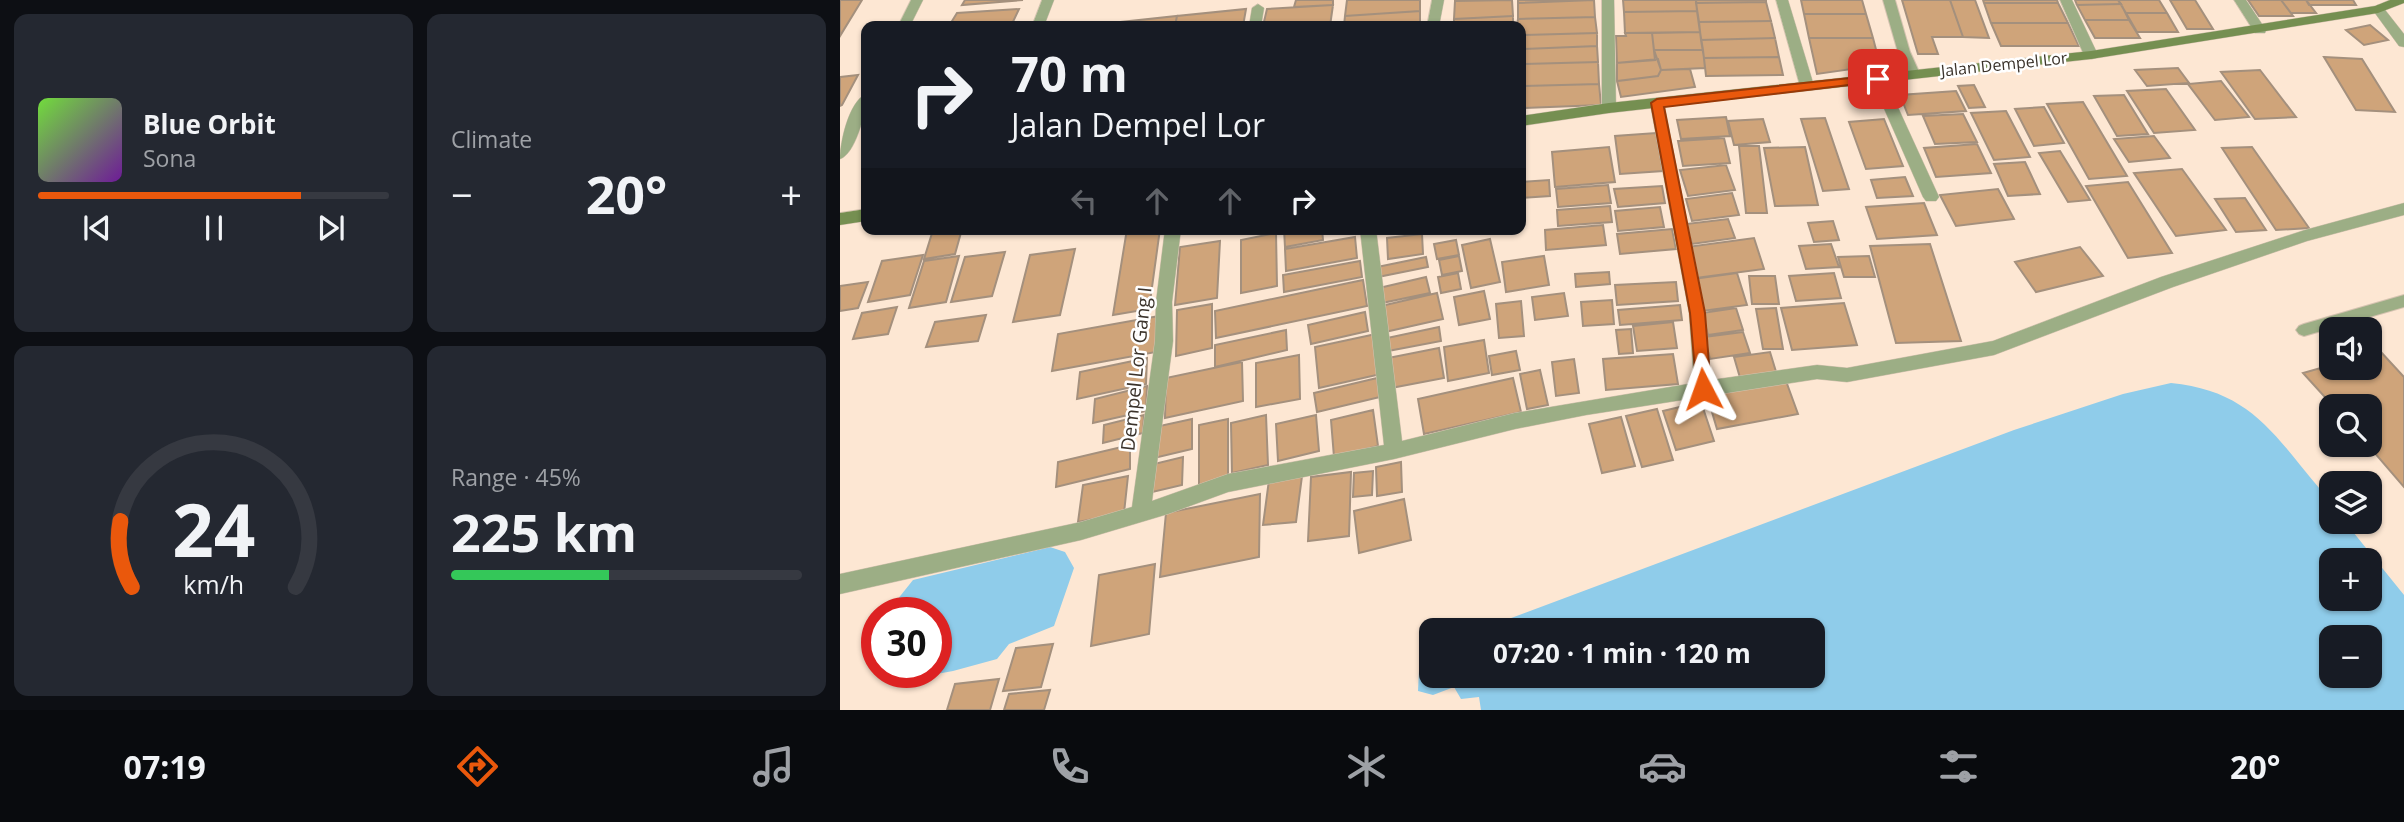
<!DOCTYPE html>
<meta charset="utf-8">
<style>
body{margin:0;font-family:"Open Sans",sans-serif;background:#242831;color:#f1f3f6;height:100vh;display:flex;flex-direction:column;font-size:26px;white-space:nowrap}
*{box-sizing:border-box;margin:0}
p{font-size:23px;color:#9ea1a6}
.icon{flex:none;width:38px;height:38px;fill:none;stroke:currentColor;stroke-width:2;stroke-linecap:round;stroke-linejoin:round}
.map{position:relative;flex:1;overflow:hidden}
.sheet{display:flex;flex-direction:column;gap:14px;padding:14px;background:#0d0f14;width:840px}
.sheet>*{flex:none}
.banner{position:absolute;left:21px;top:21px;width:665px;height:214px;border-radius:14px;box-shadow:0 2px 5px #0004;background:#171b24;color:#f1f3f6;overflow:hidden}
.fabs{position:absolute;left:1479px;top:317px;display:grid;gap:14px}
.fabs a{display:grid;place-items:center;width:63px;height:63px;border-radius:14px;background:#171b24;box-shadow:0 2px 5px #0004;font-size:35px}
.speed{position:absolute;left:21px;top:597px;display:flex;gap:14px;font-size:35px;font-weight:700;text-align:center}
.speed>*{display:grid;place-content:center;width:91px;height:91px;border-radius:50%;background:#171b24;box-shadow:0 2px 5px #0004;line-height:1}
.speed .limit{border:10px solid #d22;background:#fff;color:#111}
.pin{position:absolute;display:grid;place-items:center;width:60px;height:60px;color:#fff;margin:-30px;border-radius:14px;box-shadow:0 4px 10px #0006}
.me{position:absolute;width:77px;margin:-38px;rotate:356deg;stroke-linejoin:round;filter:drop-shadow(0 0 5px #0008)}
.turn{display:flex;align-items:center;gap:24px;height:147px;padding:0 35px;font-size:32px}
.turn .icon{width:91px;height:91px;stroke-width:2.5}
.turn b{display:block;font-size:49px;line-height:60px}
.lanes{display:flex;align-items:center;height:66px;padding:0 35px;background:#0003;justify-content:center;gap:35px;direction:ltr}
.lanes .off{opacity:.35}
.big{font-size:52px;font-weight:700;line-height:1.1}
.sheet .widget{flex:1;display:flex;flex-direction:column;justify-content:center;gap:10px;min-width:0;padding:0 24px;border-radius:14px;background:#242831}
.sheet .dial{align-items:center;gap:0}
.dial svg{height:182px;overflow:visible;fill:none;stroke:#363941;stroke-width:7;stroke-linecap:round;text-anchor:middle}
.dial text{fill:#f1f3f6;stroke:none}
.song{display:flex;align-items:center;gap:21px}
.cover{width:84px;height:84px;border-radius:10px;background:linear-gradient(135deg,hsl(100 70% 55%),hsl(280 70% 35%))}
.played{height:7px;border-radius:4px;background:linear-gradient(90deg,#ea580c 75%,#363941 75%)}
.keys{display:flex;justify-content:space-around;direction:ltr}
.heat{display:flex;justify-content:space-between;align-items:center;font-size:38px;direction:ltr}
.charge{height:10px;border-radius:5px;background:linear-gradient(90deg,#34c759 45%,#363941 0)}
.sheet .tiles{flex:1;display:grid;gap:14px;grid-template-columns:repeat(2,1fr)}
.trip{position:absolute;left:579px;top:618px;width:406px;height:70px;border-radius:14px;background:#171b24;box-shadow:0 2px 5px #0004;font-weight:700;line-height:70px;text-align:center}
.menu{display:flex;height:112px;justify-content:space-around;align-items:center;background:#090b0e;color:#9ea1a6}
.menu .icon{width:49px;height:49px}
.menu .selected{color:#ea580c}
.menu b{font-size:32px;color:#f1f3f6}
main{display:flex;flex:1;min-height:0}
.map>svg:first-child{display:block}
.water{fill:#8fccea;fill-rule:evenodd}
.building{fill:#cfa47a;stroke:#a4907d;stroke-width:2}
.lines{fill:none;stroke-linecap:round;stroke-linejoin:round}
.lane-casing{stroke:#d6c3b1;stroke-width:2}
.street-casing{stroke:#d6c3b1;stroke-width:1}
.secondary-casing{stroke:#d6c3b1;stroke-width:1}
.lane{fill:#9cae85;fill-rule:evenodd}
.street{fill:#9cae85;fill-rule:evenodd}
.secondary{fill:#758f51;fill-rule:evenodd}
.route{fill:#ea580c;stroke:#983908;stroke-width:2}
.labels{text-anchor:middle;stroke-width:5;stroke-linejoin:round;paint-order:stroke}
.far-street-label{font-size:16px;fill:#3b332b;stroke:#fff}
.street-label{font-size:19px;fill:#3b332b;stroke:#fff}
</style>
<main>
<section class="sheet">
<div class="tiles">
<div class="widget">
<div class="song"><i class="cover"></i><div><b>Blue Orbit</b><p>Sona</p></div></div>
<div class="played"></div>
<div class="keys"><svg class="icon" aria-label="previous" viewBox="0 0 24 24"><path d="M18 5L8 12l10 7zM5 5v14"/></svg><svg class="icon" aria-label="pause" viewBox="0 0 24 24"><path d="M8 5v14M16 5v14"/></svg><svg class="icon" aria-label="next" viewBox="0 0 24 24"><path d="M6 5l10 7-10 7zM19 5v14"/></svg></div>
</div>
<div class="widget"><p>Climate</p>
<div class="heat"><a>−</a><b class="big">20°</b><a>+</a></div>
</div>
<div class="widget dial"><svg viewBox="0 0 100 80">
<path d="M14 69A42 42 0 1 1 86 69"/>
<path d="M14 69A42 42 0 0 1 9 40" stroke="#ea580c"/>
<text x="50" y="56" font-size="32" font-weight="700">24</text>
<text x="50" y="72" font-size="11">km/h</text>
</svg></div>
<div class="widget"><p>Range · 45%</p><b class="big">225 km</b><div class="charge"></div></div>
</div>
</section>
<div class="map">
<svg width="1564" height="710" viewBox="0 0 1564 710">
<rect width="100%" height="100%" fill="#fde7d3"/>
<!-- water -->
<path class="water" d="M1331 383C1399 390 1425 421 1465 471 1480 490 1491 497 1491 522H1505L1564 595V710H641L639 697 621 699 614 687 593 695 578 691 579 671 591 662 592 676H973V630H639L1174 430 1283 394ZM1491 560H1530V598H1491ZM1491 637H1530V676H1491Z
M210 547 225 552 234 568 214 626 169 644 157 659 113 671 53 682 52 672H96V612H55L57 600 73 580Z"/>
<!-- building -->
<path class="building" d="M0 0H22L0 36Z
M125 0H183L122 5Z
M456 0H493V5L454 7Z
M507 0H580V11L505 16Z
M672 0 673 16 614 19 615 1Z
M678 0H754L678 3Z
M754 0 755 17 678 19V3Z
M783 0H856L857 11 784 12Z
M856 0H926V2L856 3Z
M961 0H1022L1026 14H964Z
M1062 0H1110L1123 37H1092L1098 54H1078Z
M1110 0H1135L1149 38 1123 37Z
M1143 0H1217L1218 3H1144Z
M1235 0H1278L1281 4 1237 5Z
M1278 0H1319L1327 13H1286Z
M1330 0H1355L1373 29H1347Z
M1408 0H1441L1453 16H1419Z
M1441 0H1466L1476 13H1451Z
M1466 0H1513L1516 5H1469Z
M926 2 931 21 859 22 856 3Z
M1144 3H1218L1228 23H1151Z
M1281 4 1289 20H1245L1237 5Z
M493 5 490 26H423L427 9Z
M179 9 171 26H109L117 13Z
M406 9 403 26H335L337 16Z
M580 11V26H504L505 16Z
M857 11 860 32 785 33 784 12Z
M1286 13H1327L1338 32H1297Z
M964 14H1026L1033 38H969Z
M337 16 335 26H243Z
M673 16V26H614V19Z
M755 17 757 33 681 35V26H677L678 19Z
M1245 20H1289L1300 38H1255Z
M931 21 935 38 861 40 859 22Z
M1151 23H1228L1239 46H1161Z
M1530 25 1548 40 1524 45 1506 30Z
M860 32 863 50H814L812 33Z
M757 33V46L681 49V35Z
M785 33H812L815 60 777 63 776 36H786Z
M935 38 939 57 864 58 861 40Z
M969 38H1033L1040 65 977 74Z
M757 46 758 62 681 64V49Z
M814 50H863L865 68 821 70Z
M939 57 943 75 866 76 864 58Z
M1484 57 1522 59 1555 112 1516 110Z
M818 59 821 70 818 76 777 81V63Z
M758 62 759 84 681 86V64Z
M1338 68 1349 83 1307 86 1295 70Z
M850 69 855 87 781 97 777 81 818 76 821 70Z
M1420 70 1456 117 1415 119 1381 72Z
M18 75 2 105 0 106V77Z
M1381 81 1409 117 1375 120 1348 84Z
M759 84 761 105 681 108V86Z
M1134 85 1145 107 1129 108 1118 86Z
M1326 89 1355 130 1314 133 1287 91Z
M1116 91 1126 111 1068 115 1060 95Z
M1284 95 1308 134 1277 136 1254 96Z
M1243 102 1287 176 1249 179 1207 104Z
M1204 107 1224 143 1194 146 1175 109Z
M1166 111 1190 157 1154 160 1131 113Z
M1123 114 1137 142 1095 144 1083 116Z
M886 117 890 136 841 139 837 120Z
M985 118 1009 189 983 191 961 119Z
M923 119 930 142 894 145 888 121Z
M1044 119 1063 166 1026 169 1009 122Z
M816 133 823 171 780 174 775 136Z
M1314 136 1330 158 1289 162 1274 139Z
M884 138 890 163 843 166 838 141Z
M1137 144 1151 173 1096 177 1084 148Z
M899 146H919L927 213H906Z
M769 147 775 182 715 187 712 152Z
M965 147 978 205 935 206 924 148Z
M1412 147 1469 228 1436 230 1382 148Z
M1220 151 1250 200 1228 202 1199 153Z
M1185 162 1200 194 1168 196 1154 164Z
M886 165 895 190 848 196 840 170Z
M1342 169 1386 230 1336 236 1294 173Z
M1065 177 1073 196 1037 198 1031 180Z
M709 180 710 196 681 198V182Z
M1288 182 1332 253 1288 258 1246 186Z
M768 185 771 203 718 207 716 189Z
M822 186 825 203 778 207 774 189Z
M1158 189 1174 219 1116 226 1100 195Z
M892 193 899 215 852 221 846 199Z
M1405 198 1426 230 1396 232 1375 199Z
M1084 203 1097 235 1037 239 1026 207Z
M770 206 772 222 718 226 717 210Z
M820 207 824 227 778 231 775 211Z
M888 219 895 238 852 244 846 224Z
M993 221 999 240 974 242 968 223Z
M763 225 766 245 706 250 705 230Z
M122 229 115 254 84 259 93 230Z
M287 229H320L309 309 273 315Z
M444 229H482L483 240 445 247Z
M832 229 836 249 780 254 777 234Z
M436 233 437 286 401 293V240Z
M582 234 583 254 548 259 547 238Z
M515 237 517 258 446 271 445 249Z
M914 238 924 269 856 278 847 247Z
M650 239 660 282 631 288 622 245Z
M616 240 619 255 597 259 594 244Z
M380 241 377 298 335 305 340 247Z
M991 244 999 267 966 269 959 246Z
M1090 244 1121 341 1056 343 1030 246Z
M1240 247 1263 276 1196 292 1175 262Z
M235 249 220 315 173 322 190 255Z
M165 252 152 296 111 302 125 257Z
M83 255 70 295 28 302 42 261Z
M119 256 106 302 69 308 84 261Z
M619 256 622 271 602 275 599 260Z
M704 256 709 285 666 292 662 262Z
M1029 256 1035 277H1004L998 257Z
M586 257 588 267 538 277 537 267Z
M520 261 522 277 444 292 443 275Z
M769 272 770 284 736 287 735 274Z
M618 273 621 289 601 293 598 277Z
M897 273 907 305 862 311 853 279Z
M994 273 1001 298 956 301 949 276Z
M909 276H935L939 304H912Z
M586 277 590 293 542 303 539 288Z
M523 280 527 306 376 338 375 311Z
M28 282 18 308 0 311V286Z
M836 282 838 301 777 305 775 285Z
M644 291 650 319 619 325 614 297Z
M597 293 603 319 545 332 541 306Z
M724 293 728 316 695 320 692 297Z
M772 300 774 324 743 326 741 302Z
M681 301 684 336 659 338 656 304Z
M1004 303 1017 345 952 350 941 308Z
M372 304V348L336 356 337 310Z
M840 305 842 320 780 325 778 310Z
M57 307 48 334 13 339 22 313Z
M896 308 903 330 868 335 862 313Z
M936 308 943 349H923L916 309Z
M525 312 528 331 471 344 468 325Z
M146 315 138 341 86 347 95 322Z
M319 316 316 352 212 371 218 334Z
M833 322 837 348 797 351 793 326Z
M599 327 601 341 548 351 547 338Z
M791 329 793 353 779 354 776 330Z
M446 330 447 350 375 367V345Z
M903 332 910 353 870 359 864 337Z
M536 334 541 374 479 388 475 347Z
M644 340 649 373 608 381 604 347Z
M599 348 604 378 551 388 548 358Z
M676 351 680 370 652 375 649 356Z
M1540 351 1564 377V487L1527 444H1530V406H1493L1463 373 1491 365V368H1530V354Z
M930 352 937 375 901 381 894 357Z
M833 354 838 384 766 390 763 359Z
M459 355 460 399 416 407V363Z
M307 358 306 384 237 399 240 372Z
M734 359 739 393 716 396 712 362Z
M402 362 403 401 325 418 326 378Z
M700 370 708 405 687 409 680 374Z
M537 378 540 397 477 412 474 393Z
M673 378 681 412 584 434 578 399Z
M946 381 958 414 877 429 867 395Z
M307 386 306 411 253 423 255 399Z
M861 402 874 441 836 450 823 411Z
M817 409 833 460 802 467 786 416Z
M533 410 538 446 494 457 491 420Z
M304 415 303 433 263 443 264 425Z
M426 415 428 465 392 473 391 423Z
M476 415 479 451 438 461 436 424Z
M781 417 795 466 762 473 749 424Z
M352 419V449L314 458 315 427Z
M388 419V478L359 485V425Z
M290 445V469L216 487 218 462Z
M343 457 342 485 308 493 310 465Z
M561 462 562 492 537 496 536 467Z
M533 471 532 495 513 497 514 473Z
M511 472 509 536 468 541 471 477Z
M288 476 284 513 238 522 243 485Z
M462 476 456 522 423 525 429 480Z
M420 494 419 557 320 577 326 513Z
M564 499 571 540 519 553 514 511Z
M315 564 309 634 251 646 259 575Z
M213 644 201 687 163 691 176 648Z
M159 679 150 710H107L115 684Z
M210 690 204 710H164L169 694Z"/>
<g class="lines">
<defs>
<path id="lane" d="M1043 0H1055L1070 52 1080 74 1078 77H1070L1068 74 1058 52Z
M1564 295V307L1464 336 1459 334 1456 330 1459 326 1464 324Z"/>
<path id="street" d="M71 0H83L70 26H58Z
M202 0H214L204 26H192Z
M592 0H604L599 26H587Z
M762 0H774L776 108 769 113 762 108Z
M936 0H948L974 86 972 89 967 90 960 86Z
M1220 0H1232L1258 55 1256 58 1251 59 1244 55Z
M1394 0H1406L1426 30 1425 33H1415Z
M418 4 424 8 421 26H409L412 8Z
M1538 5 1542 6 1564 34V47L1559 46 1532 9Z
M1038 75 1045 79 1099 197 1096 201H1086L1083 197 1031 79Z
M26 94C27 109 16 154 0 159 0 142 9 101 26 94Z
M817 98 824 103 865 313 871 380 977 365 1007 368 1153 341 1321 277 1465 230 1564 203V215L1467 241 1333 287 1154 355 1007 382 977 379 746 415 675 429 554 459 388 492 328 514 241 540 0 594V574L241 522 292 507 315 341 316 302 325 229H341L332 302 333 341 312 501 388 474 544 445 520 229H536L562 441 675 413 854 383 849 313 810 103Z"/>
<path id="secondary" d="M1550 0H1564V3L1538 13 1251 59 769 113 681 126V116L769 103 1251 51 1535 6Z
M26 209V221L0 225V213Z"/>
</defs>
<!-- lane casing -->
<use href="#lane" class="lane-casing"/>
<!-- street casing -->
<use href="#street" class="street-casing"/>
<!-- secondary casing -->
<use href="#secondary" class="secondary-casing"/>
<!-- lane -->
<use href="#lane" class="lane"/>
<!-- street -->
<use href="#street" class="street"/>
<!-- secondary -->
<use href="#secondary" class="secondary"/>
</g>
<!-- route -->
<path class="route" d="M1038 75 1042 76V81L824 107 865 313 871 389 868 394H857L850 313 811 103 817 99Z"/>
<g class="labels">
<!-- far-street labels -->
<g class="far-street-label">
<text transform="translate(1164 64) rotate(-6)" y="6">Jalan Dempel Lor</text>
</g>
<!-- street labels -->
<g class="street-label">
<text transform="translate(296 369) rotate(-84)" y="7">Dempel Lor Gang I</text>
</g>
</g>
</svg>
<div class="fabs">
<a><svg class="icon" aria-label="sound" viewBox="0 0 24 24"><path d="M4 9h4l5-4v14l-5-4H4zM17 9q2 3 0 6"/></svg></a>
<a><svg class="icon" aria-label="search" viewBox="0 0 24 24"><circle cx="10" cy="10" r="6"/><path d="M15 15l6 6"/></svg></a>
<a><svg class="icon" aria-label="layers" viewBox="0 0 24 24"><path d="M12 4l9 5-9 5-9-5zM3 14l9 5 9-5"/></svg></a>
<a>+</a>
<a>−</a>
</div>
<div class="speed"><div class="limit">30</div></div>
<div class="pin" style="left:1038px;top:79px;background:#d93025"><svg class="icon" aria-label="arrive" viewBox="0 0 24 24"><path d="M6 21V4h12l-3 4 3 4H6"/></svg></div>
<svg class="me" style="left:863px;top:389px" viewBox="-20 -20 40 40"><path d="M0-17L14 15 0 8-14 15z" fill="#ea580c" stroke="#fff" stroke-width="4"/></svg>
<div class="trip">07:20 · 1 min · 120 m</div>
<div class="banner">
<div class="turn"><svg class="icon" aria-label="right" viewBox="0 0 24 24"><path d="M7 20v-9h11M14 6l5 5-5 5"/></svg><div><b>70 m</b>Jalan Dempel Lor</div></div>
<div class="lanes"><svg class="icon off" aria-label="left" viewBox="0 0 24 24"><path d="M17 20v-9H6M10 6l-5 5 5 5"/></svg><svg class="icon off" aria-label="ahead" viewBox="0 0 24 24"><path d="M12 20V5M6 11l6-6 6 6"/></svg><svg class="icon off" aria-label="ahead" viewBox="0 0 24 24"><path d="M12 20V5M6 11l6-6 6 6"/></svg><svg class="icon" aria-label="right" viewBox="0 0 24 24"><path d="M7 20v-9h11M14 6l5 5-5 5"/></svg></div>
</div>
</div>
</main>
<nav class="menu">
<b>07:19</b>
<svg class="icon selected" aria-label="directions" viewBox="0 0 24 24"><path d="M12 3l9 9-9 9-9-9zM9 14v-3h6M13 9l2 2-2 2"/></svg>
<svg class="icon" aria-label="music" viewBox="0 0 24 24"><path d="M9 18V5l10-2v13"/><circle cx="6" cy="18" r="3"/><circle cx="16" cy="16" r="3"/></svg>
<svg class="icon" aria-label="phone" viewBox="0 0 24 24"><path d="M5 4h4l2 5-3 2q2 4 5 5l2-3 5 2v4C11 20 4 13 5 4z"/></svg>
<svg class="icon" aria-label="climate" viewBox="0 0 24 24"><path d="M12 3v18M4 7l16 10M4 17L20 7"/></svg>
<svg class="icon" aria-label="car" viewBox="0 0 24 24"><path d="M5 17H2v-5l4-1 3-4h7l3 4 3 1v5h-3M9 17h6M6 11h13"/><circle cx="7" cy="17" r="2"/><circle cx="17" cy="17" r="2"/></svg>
<svg class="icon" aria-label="filters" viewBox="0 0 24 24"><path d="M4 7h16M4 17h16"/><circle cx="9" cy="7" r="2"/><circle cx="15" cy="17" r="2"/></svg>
<b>20°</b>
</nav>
